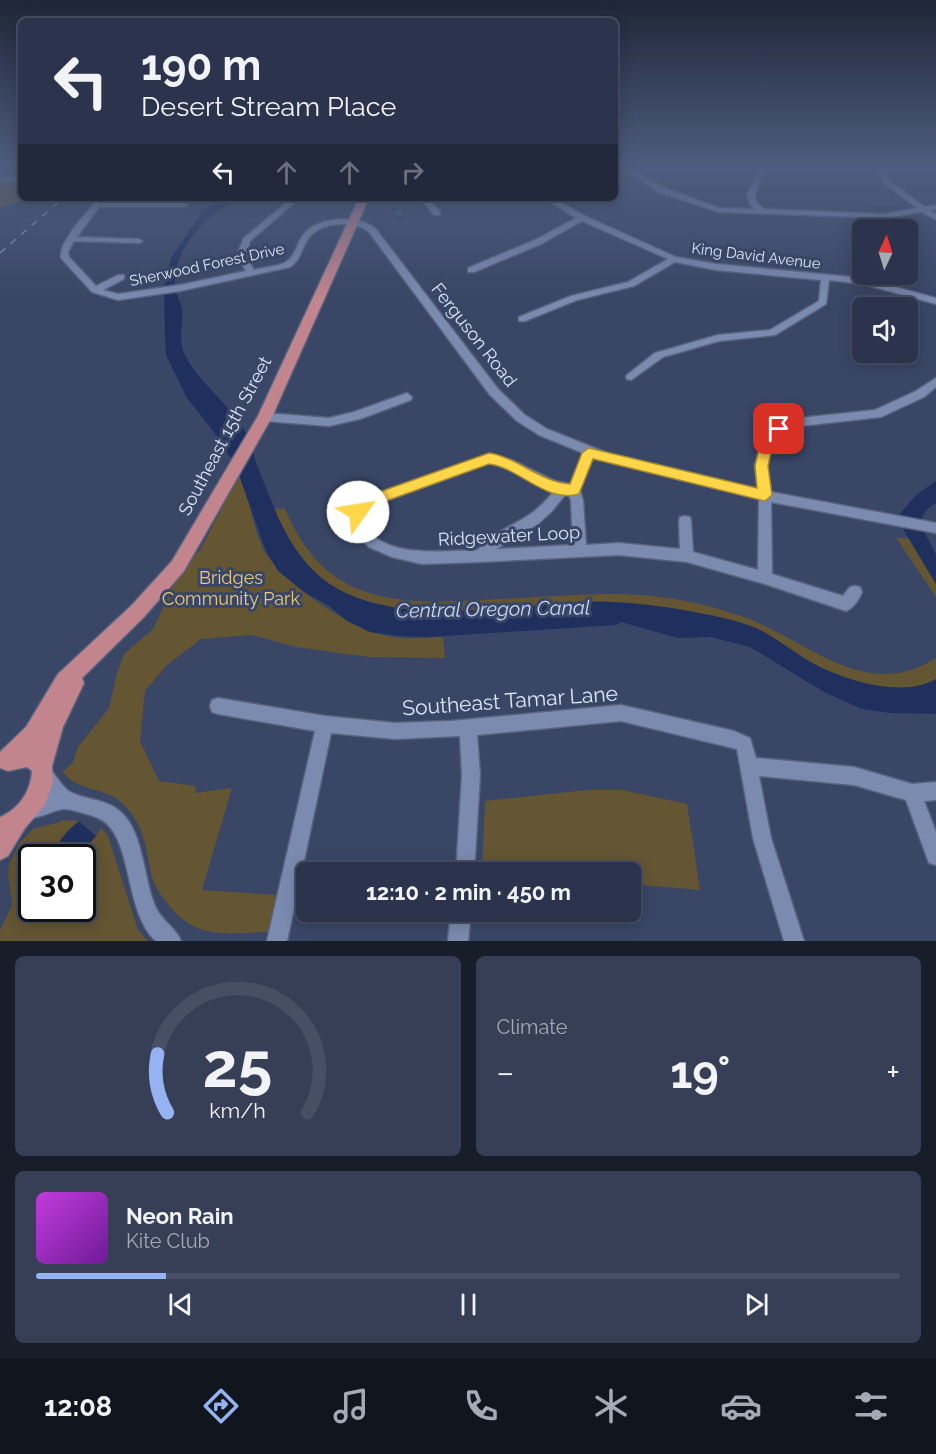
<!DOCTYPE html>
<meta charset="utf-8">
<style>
body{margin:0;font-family:Raleway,sans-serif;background:#373f56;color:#f1f3f6;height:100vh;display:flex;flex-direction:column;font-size:22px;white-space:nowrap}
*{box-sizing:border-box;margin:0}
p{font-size:20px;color:#a6aab5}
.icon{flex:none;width:33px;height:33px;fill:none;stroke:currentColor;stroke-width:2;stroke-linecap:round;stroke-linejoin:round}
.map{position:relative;height:941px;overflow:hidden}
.side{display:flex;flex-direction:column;gap:15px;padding:15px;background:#181d2a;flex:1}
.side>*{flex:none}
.hud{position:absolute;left:18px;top:18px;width:600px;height:183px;border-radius:9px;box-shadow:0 3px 15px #0003,0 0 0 2px #474f64;background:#2b344c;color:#f1f3f6;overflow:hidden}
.needle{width:39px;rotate:4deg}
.fabs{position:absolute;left:852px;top:219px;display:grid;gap:12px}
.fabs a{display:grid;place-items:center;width:66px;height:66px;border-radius:9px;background:#2b344c;box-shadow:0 3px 15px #0003,0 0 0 2px #474f64;font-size:30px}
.speed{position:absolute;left:18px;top:844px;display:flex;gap:12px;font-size:30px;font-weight:700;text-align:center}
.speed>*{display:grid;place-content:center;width:78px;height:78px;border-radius:50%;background:#2b344c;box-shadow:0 3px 15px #0003,0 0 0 2px #474f64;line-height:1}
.speed .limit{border:3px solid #111;border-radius:9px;background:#fff;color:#111}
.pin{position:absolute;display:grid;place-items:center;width:51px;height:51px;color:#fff;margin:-26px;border-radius:12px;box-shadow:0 3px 9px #0006}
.me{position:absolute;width:66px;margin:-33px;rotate:58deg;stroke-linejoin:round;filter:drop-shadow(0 0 4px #0008)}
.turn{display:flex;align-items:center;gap:21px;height:126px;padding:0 24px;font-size:27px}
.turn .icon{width:78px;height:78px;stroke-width:2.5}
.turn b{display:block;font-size:42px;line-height:51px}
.lanes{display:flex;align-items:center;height:57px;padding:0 24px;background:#0003;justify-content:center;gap:30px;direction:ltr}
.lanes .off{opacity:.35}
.big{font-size:45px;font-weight:700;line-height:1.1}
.side .tile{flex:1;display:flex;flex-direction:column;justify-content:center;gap:9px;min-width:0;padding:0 21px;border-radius:9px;background:#373f56}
.side .dial{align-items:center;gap:0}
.dial svg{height:156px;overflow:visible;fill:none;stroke:#474f64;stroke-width:7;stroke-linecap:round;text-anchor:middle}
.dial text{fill:#f1f3f6;stroke:none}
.song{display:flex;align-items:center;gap:18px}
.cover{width:72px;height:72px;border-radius:9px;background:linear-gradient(135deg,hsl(290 70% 55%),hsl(280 70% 35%))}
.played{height:6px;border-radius:3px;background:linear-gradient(90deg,#95b2f1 15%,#474f64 15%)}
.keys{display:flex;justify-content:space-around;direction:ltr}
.heat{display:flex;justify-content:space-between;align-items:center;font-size:33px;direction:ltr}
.side .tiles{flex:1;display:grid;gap:15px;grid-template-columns:1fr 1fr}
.tile:last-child{grid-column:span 2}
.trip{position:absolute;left:296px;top:862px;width:345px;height:60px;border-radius:9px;background:#2b344c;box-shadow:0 3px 15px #0003,0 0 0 2px #474f64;font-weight:700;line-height:60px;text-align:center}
.dock{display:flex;height:96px;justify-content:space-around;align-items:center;background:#11151e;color:#a6aab5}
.dock .icon{width:42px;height:42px}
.dock .active{color:#95b2f1}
.dock b{font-size:27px;color:#f1f3f6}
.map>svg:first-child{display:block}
.green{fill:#645533;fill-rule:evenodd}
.water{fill:#20305e}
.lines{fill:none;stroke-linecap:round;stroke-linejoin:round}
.minor-casing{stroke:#58637e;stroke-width:3}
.major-casing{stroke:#58637e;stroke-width:3}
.minor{fill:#7b8aaf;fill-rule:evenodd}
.major{fill:#c2858d;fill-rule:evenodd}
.rail{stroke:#8c97b1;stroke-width:1.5;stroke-dasharray:7 7;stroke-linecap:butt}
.wall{fill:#375169}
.shaded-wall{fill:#2d4255}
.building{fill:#405e7a;stroke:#2d4255;stroke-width:1.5}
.route{fill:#ffd54a;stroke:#a68a30;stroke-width:1.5}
.labels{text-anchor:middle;stroke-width:6;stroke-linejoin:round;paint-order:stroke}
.far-street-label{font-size:15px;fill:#dbe4f8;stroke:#394666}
.street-label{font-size:18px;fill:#dbe4f8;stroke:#394666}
.park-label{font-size:18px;fill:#eec972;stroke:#394666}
.water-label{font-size:20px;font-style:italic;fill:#cad7f6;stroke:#394666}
.near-street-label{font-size:21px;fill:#dbe4f8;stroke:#394666}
</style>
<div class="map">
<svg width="936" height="941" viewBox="0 0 936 941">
<rect width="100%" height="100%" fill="#394666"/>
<!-- green -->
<path class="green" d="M21 181V198H28L22 202 0 207V182Z
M239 475C250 498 252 525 263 549 280 580 345 625 379 634 399 640 422 638 443 637L445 658 369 657 296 647 252 635 201 639 167 665 145 691 140 741 159 781 196 786 195 793 232 788 202 890 277 895 268 932C227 933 196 941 168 904 160 894 154 887 151 873 146 847 143 822 122 803 105 787 76 791 63 772L73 762 78 747 109 708 117 673 124 654 153 629 168 597 166 593 201 548Z
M262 508 285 509C324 602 392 605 481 600 522 598 563 595 604 594 649 593 695 600 738 615 804 636 863 705 936 658V692L905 699 766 648 674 619 429 624 322 594Z
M896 538 917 539 936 565V597Z
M587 790H622L687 804 700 890 630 884V873L482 870 485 801Z
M62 820 79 821 96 836 101 828 108 836 138 930 148 941H0V930L12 905 8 873 9 864 20 842 33 829 60 822ZM32 858H82V909H32Z"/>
<!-- water -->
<path class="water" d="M227 198H240C209 212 176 245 175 280 174 295 181 300 182 310 183 324 178 343 185 355 203 391 251 418 255 460 276 512 292 569 348 594 416 624 504 606 577 602 616 600 656 605 694 612 715 616 737 620 756 628 779 639 799 657 822 668 854 683 905 697 936 679V714L890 713 862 709 826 693 750 647 711 637 678 638 621 622 616 625 430 637 398 636 370 632 347 621 328 605 304 592 278 571 265 549 233 458 229 456 221 441 187 398 166 355 165 334 164 287 171 258 204 210Z
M936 481V503C908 519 929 536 936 555 936 563 936 576 936 584L904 531 899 515 916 495Z
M79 821 96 836 77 858H55C56 841 67 831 79 821Z"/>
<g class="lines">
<defs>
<path id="minor" d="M622 167H630L664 188 720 208 755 209 750 204 747 194 757 175 755 167H762L763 175 755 194 757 203 764 209 885 214 917 208 885 184 877 167H884L890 182 925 207 936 205V209L930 210 936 214V220L922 212 885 218 719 212 658 192Z
M0 177H21V181H0Z
M99 198H107L103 203H184L188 205 184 207H99L77 237 139 239 143 241 139 243 74 241 68 252 69 257 96 286 118 275H124V279L103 290 118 294 180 285 246 271 238 257 239 249 244 238 292 198H300L250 241 246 257 254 270C263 267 277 267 286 262 296 256 297 242 304 234 319 216 357 215 375 228L498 389 525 415 547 429 607 453 758 489 755 466 764 433 790 419 875 410 916 391 936 378V387L924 397 881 417 792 427 773 438 767 466 771 492 936 523V533L771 502 772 574 843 596 850 587 855 586 860 587 862 592C859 599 854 608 846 611L765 584 687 562 619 555 480 562 422 564 413 562 392 557 369 547 355 533 350 520 359 500 489 454 514 461 555 481 570 484 583 453 539 435 517 421 490 395 369 232C354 220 325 222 311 235 302 245 302 259 290 267L180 291 118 300 92 292 61 258C58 242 88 211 99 198ZM593 457 759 499 758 570 693 552 691 521 690 517 685 516 680 517 679 521 680 549 619 543 586 545 583 501 580 490ZM489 463 506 468 554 491C533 518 518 520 491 537 486 540 482 547 477 550 472 552 460 550 454 551 423 552 377 554 362 520L368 507ZM566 494H569L571 501 573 545 496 549 538 524 551 512Z
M420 198H428L440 211V215H434Z
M544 198H553L585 216 676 257 716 264 863 278 936 298V304L863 284 829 280 826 304 775 335 719 341 663 357 631 380 627 379 626 377 627 375 655 353 718 335 770 330 819 301 821 280 716 270 675 262 634 286 577 300 525 321H519V317L571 296 628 282 668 259 582 221 541 244 474 272H468V268L535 240 576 218Z
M407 393 412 397 411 400 360 419 329 426 265 421 259 417 265 413 329 418 354 412Z
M218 698 325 716 395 723 451 721 621 705 734 731 750 738 756 758 854 767 912 784 936 782V800L924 801 936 832V865L929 863 906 800 854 785 759 776 771 838 804 941H784L753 838 737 749 621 721 477 735 480 775 474 873H456L462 775 460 736 395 739 331 733 287 941H267L315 731 218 714 212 712 210 706 212 700Z
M44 766C56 771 59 785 70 792 84 799 101 799 114 807 145 825 142 879 156 908 162 921 176 928 181 941H156C123 912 134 833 98 818 92 815 68 808 63 809 50 811 35 822 23 816L20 810 23 804 48 795 35 775 38 769Z
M451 912H471L468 941H448Z"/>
<path id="major" d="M359 198H369L272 417 184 571 144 617 82 678 84 683 63 727 52 766 53 782 45 805 25 828 8 856 0 860V817C19 809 31 791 32 771L27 767 8 771 0 768V752L26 727 58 674 132 605 172 561 258 416Z"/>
</defs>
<!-- minor casing -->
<use href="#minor" class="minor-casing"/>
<!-- major casing -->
<use href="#major" class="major-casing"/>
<!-- minor -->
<use href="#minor" class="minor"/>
<!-- major -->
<use href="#major" class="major"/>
<!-- rail -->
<path class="rail" d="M0 253 63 198"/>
</g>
<!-- wall -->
<path class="wall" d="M392 210 405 215 406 220 398 222 393 215Z"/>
<!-- shaded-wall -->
<path class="shaded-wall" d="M405 215 406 220 398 222 397 217Z"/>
<!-- building -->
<path class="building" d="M400 208 405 215 397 217 392 210Z"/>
<!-- sky -->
<linearGradient id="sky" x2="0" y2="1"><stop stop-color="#1f2638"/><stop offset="0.56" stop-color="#4e5d7f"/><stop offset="1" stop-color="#4e5d7f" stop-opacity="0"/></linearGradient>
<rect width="936" height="299" fill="url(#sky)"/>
<!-- route -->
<path class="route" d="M779 425 786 429 774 439 768 466 772 495 765 501 593 459 579 494C547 504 518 467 489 464L375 505C368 508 365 515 358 518L351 512 358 500 365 497 489 453C517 457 540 482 570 484L582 453 589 448 757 488 755 466 762 436Z"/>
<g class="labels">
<!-- far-street labels -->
<g class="far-street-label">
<text transform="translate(756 256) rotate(7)" y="5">King David Avenue</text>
<text transform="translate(207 265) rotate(-12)" y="5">Sherwood Forest Drive</text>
</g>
<!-- street labels -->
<g class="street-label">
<text transform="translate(474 335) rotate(52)" y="6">Ferguson Road</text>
<text transform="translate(225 436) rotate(-62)" y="6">Southeast 15th Street</text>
<text transform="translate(509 536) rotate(-3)" y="6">Ridgewater Loop</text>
</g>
<!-- park labels -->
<g class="park-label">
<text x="231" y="584">Bridges<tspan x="231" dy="21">Community Park</tspan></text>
</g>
<!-- water labels -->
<g class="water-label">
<text transform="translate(493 609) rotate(-1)" y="7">Central Oregon Canal</text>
</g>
<!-- near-street labels -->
<g class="near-street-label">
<text transform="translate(510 701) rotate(-4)" y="7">Southeast Tamar Lane</text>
</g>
</g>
</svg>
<div class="fabs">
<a><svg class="needle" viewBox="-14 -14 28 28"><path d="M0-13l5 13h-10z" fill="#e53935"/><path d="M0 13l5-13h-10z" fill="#a6aab5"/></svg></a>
<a><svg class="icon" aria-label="sound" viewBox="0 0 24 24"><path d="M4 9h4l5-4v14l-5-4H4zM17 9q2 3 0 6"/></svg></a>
</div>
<div class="speed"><div class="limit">30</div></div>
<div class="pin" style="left:779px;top:429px;background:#d93025"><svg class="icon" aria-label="arrive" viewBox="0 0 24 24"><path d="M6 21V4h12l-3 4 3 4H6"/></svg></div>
<svg class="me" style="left:358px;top:512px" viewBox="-20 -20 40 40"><circle r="19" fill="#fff"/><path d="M0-13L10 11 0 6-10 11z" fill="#ffd54a"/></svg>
<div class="trip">12:10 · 2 min · 450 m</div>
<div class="hud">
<div class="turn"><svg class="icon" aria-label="left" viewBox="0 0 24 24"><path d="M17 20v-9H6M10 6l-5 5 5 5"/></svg><div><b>190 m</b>Desert Stream Place</div></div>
<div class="lanes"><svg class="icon" aria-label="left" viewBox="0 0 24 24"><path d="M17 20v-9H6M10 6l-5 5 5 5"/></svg><svg class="icon off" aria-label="ahead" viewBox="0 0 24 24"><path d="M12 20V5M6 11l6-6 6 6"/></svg><svg class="icon off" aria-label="ahead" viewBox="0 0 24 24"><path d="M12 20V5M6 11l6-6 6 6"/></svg><svg class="icon off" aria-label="right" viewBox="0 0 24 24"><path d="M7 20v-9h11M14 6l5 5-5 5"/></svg></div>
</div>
</div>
<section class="side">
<div class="tiles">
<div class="tile dial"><svg viewBox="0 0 100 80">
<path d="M14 69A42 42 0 1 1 86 69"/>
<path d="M14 69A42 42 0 0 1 9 39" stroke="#95b2f1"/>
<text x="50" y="56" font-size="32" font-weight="700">25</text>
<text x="50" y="72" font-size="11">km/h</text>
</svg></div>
<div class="tile"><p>Climate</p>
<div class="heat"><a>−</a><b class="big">19°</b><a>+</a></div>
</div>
<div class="tile">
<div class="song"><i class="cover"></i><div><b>Neon Rain</b><p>Kite Club</p></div></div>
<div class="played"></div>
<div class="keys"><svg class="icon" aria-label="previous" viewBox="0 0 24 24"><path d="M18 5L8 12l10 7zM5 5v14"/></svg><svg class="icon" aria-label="pause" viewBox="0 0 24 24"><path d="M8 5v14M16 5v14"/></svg><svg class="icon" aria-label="next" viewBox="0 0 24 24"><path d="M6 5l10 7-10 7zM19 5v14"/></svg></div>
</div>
</div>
</section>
<nav class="dock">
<b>12:08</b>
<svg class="icon active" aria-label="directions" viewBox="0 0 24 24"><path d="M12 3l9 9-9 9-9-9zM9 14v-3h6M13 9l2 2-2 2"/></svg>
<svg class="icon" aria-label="music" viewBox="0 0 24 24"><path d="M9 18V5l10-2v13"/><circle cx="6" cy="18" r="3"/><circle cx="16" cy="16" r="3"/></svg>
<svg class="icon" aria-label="phone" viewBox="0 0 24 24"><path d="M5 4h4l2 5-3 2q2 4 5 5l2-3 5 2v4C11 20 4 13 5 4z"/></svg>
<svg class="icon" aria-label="climate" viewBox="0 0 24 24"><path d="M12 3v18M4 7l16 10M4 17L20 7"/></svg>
<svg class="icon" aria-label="car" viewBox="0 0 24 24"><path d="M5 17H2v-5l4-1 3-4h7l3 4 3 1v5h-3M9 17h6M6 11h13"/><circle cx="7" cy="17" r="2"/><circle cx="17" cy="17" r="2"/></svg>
<svg class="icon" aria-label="filters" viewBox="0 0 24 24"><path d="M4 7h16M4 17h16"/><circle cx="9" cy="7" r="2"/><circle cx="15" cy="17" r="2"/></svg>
</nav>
